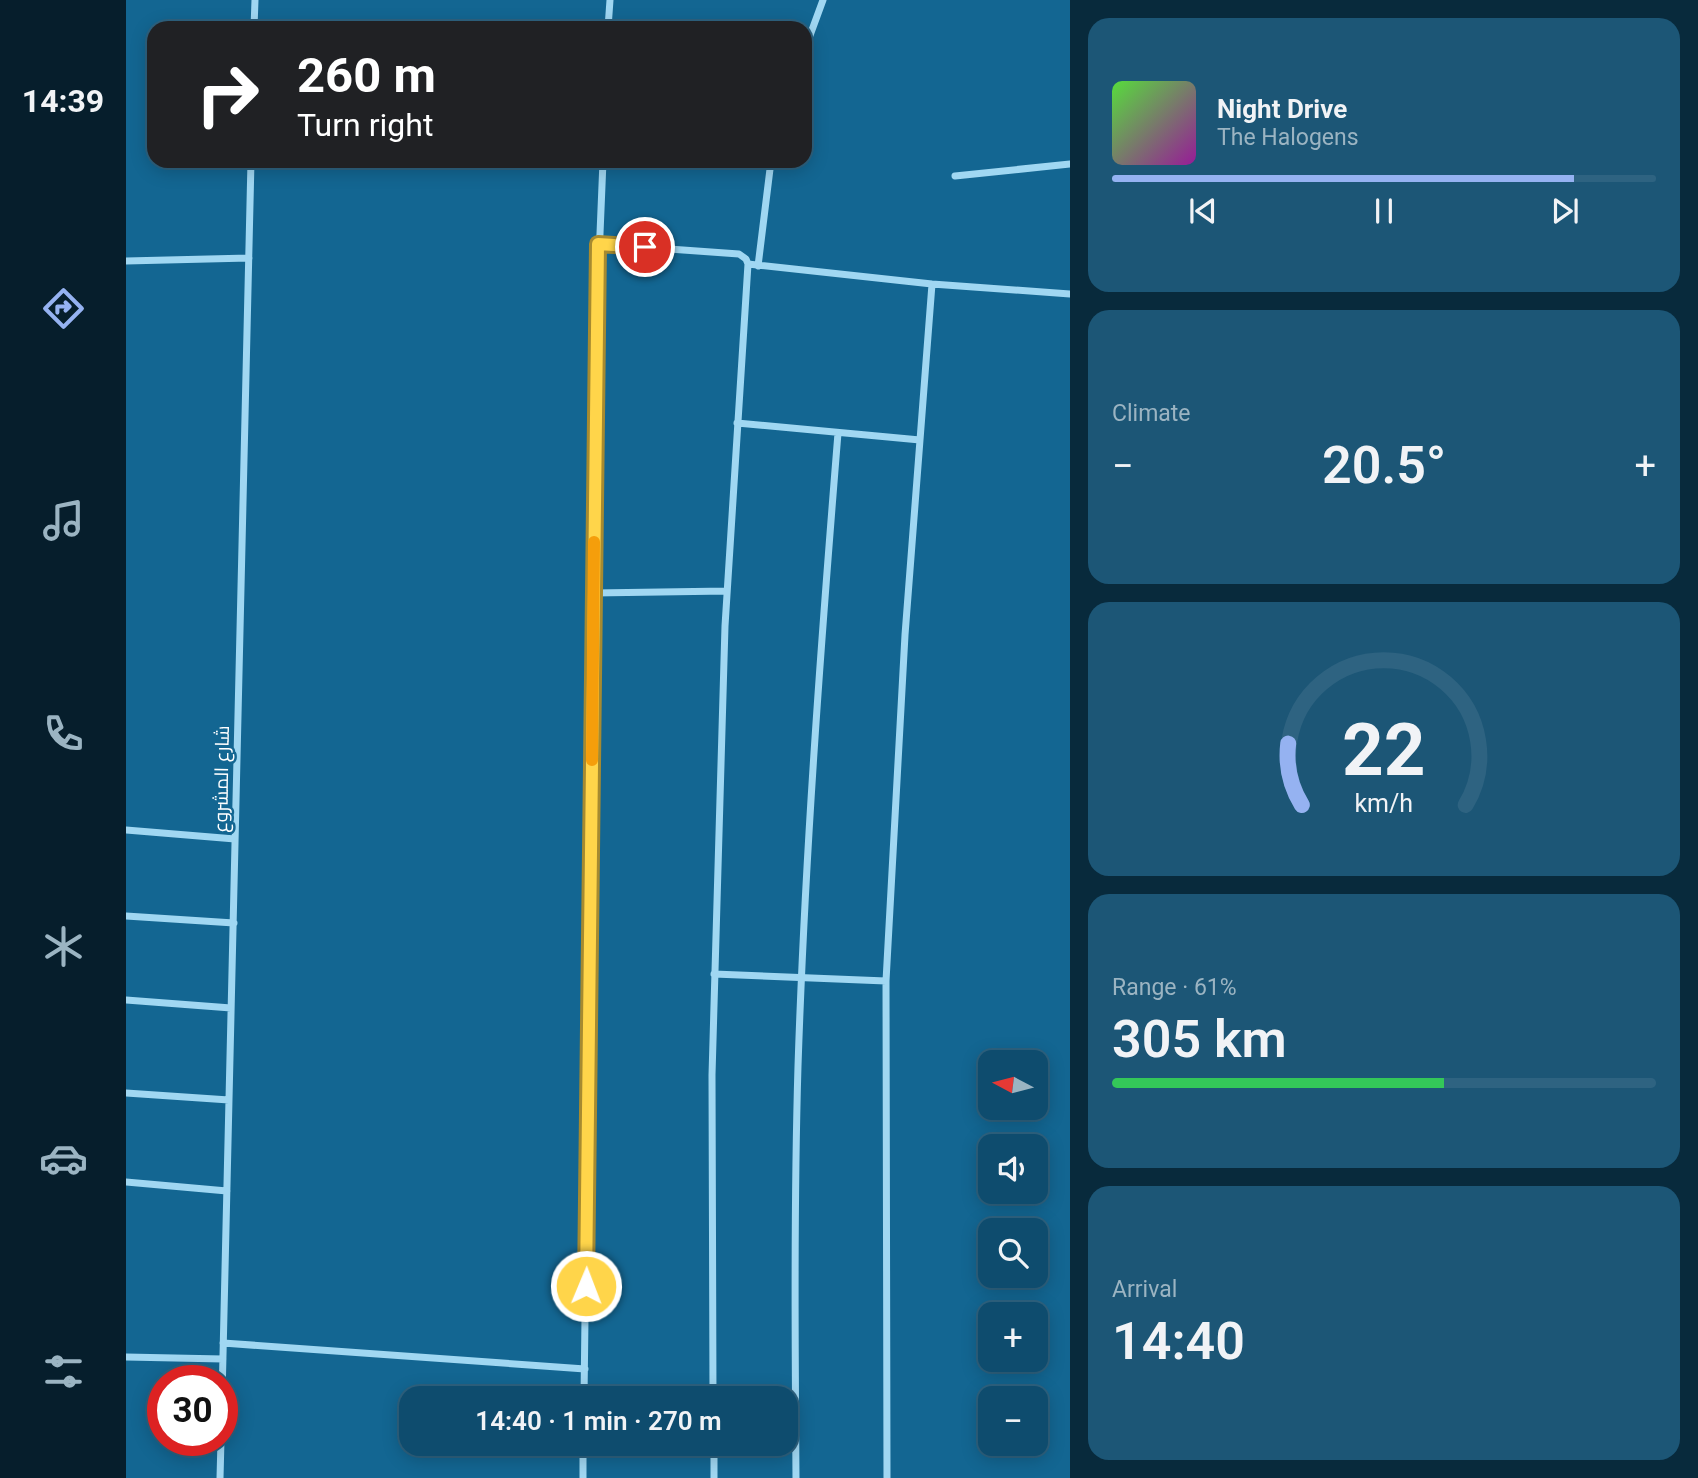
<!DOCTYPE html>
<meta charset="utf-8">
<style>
body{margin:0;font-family:Roboto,Cairo,sans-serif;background:#1c5676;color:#f1f3f6;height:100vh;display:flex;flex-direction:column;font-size:26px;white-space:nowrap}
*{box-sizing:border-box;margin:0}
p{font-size:23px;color:#9bb4c2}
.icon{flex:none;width:38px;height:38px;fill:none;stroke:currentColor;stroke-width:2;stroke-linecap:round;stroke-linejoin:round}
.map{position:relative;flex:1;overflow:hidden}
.panel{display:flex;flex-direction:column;gap:18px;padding:18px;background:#082a3c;width:628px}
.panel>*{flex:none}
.hud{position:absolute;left:21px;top:21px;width:665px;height:147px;border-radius:21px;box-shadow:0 4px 18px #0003,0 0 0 2px #2e6381;background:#202124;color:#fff;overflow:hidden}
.needle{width:46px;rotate:277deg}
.tools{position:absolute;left:852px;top:1050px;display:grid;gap:14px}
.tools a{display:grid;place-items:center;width:70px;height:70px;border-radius:14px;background:#0e4c6e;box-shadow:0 4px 18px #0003,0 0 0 2px #2e6381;font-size:35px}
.speed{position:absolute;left:21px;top:1365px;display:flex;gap:14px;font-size:35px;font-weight:700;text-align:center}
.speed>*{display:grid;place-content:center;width:91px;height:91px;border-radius:50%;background:#0e4c6e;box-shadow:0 4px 18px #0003,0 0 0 2px #2e6381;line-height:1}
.speed .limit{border:10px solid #d22;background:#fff;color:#111}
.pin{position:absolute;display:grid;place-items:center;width:60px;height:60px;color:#fff;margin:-30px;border:4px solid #fff;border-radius:50%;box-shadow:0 2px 7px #0007}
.me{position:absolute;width:77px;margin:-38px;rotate:1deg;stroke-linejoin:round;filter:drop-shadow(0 0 5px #0008)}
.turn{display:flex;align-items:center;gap:24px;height:147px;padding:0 35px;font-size:32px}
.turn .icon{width:91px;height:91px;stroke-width:2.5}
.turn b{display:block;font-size:49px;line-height:60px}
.big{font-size:52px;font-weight:600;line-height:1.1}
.panel .widget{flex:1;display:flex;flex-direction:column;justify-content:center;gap:10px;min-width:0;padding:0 24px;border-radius:21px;background:#1c5676}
.panel .dial{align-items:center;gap:0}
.dial svg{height:182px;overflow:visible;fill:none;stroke:#2e6381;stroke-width:7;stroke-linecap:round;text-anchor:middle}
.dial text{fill:#f1f3f6;stroke:none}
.song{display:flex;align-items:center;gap:21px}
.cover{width:84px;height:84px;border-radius:10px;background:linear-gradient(135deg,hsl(110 70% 55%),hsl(300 70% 35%))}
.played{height:7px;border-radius:4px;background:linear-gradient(90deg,#95b2f1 85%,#2e6381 85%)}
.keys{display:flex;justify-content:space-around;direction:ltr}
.heat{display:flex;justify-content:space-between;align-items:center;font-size:38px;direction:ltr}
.charge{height:10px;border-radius:5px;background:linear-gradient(90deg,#34c759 61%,#2e6381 0)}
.trip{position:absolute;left:273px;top:1386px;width:399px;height:70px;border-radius:21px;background:#0e4c6e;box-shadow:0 4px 18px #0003,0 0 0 2px #2e6381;font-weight:600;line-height:70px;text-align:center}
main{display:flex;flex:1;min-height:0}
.menu{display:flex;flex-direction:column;width:126px;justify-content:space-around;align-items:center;background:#061e2c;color:#9bb4c2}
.menu .icon{width:49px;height:49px}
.menu .on{color:#95b2f1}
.menu b{font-size:32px;color:#f1f3f6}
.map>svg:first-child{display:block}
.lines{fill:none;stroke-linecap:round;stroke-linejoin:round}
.street{stroke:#a0d7f2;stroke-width:7}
.route-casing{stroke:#a68a30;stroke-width:18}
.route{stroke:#ffd54a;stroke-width:12}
.slow{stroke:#f59e0b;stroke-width:12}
.labels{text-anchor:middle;stroke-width:5;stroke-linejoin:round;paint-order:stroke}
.street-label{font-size:19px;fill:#fff;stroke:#136692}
</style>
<main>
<nav class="menu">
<b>14:39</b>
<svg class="icon on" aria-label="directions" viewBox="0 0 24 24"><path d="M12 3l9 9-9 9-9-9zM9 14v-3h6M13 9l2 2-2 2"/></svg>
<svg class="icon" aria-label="music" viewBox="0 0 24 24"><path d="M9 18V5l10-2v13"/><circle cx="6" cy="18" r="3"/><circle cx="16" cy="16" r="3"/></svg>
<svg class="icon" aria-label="phone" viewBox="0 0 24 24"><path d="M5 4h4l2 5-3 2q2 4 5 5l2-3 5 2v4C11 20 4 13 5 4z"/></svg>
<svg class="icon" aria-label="climate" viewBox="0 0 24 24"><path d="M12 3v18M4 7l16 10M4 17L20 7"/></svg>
<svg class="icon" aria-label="car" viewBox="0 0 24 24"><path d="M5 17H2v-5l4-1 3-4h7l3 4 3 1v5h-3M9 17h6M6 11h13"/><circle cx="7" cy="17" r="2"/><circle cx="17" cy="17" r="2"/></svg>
<svg class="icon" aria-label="filters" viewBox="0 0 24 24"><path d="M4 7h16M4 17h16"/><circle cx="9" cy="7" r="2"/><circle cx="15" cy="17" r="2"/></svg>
</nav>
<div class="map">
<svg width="944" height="1478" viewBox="0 0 944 1478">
<rect width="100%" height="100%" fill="#136692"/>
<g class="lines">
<!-- street -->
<path class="street" d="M128 28 129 0
M482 28 484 0
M679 49 697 0
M829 176 944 164
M473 244 613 254 620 259 622 264 599 626 586 1075 587 1398
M0 261 123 258
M622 264 806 284 944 294
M632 266 645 161
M611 423 794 440
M468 593 601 591
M0 830 109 839
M0 916 108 923
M588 974 760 981
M0 1000 105 1008
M0 1093 103 1100
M0 1182 101 1191
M97 1343 459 1369
M0 1357 97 1359
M96 1398 125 161
M458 1398 472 282 477 161
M588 1444V1478
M94 1478 95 1440
M457 1478V1444
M670 1478C669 1341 668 1203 672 1066 679 855 695 643 712 433
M761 1478 760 981 779 635 806 284"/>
</g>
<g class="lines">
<defs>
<path id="route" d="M460 1286 472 244 519 247"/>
</defs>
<!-- route casing -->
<use href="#route" class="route-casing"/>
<!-- route -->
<use href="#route" class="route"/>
<!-- slow -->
<path class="slow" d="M466 760 468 542"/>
</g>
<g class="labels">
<!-- street labels -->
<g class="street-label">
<text transform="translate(95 779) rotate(-89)" y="7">شارع المشروع</text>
</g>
</g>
</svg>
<div class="tools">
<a><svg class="needle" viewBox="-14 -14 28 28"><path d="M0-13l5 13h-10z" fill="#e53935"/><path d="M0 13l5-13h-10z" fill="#9bb4c2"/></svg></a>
<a><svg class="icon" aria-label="sound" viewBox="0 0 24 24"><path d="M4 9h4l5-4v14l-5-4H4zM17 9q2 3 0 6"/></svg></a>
<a><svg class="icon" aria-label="search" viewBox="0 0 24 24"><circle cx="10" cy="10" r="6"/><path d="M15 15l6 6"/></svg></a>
<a>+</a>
<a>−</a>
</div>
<div class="speed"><div class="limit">30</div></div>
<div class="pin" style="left:519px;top:247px;background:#d93025"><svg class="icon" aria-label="arrive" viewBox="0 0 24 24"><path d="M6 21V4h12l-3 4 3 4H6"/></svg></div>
<svg class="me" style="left:460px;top:1286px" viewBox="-20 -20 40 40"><circle r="17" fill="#ffd54a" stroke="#fff" stroke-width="3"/><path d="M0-11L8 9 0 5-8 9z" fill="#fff"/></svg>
<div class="trip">14:40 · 1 min · 270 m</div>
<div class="hud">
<div class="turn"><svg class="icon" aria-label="right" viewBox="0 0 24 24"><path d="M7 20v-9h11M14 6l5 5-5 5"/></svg><div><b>260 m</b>Turn right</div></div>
</div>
</div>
<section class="panel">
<div class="widget">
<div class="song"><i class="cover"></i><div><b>Night Drive</b><p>The Halogens</p></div></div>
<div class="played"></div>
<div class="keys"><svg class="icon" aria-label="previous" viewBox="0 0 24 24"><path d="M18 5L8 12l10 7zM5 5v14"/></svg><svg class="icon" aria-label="pause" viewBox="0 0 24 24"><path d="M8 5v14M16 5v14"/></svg><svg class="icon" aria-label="next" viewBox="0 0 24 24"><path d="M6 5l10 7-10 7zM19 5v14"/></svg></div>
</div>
<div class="widget"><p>Climate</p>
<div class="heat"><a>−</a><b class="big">20.5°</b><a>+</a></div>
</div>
<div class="widget dial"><svg viewBox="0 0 100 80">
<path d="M14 69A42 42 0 1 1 86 69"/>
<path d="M14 69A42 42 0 0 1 8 42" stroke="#95b2f1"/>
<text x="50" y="56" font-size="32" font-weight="700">22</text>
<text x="50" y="72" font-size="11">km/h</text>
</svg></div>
<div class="widget"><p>Range · 61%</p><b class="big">305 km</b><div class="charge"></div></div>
<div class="widget"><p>Arrival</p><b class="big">14:40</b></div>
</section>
</main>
